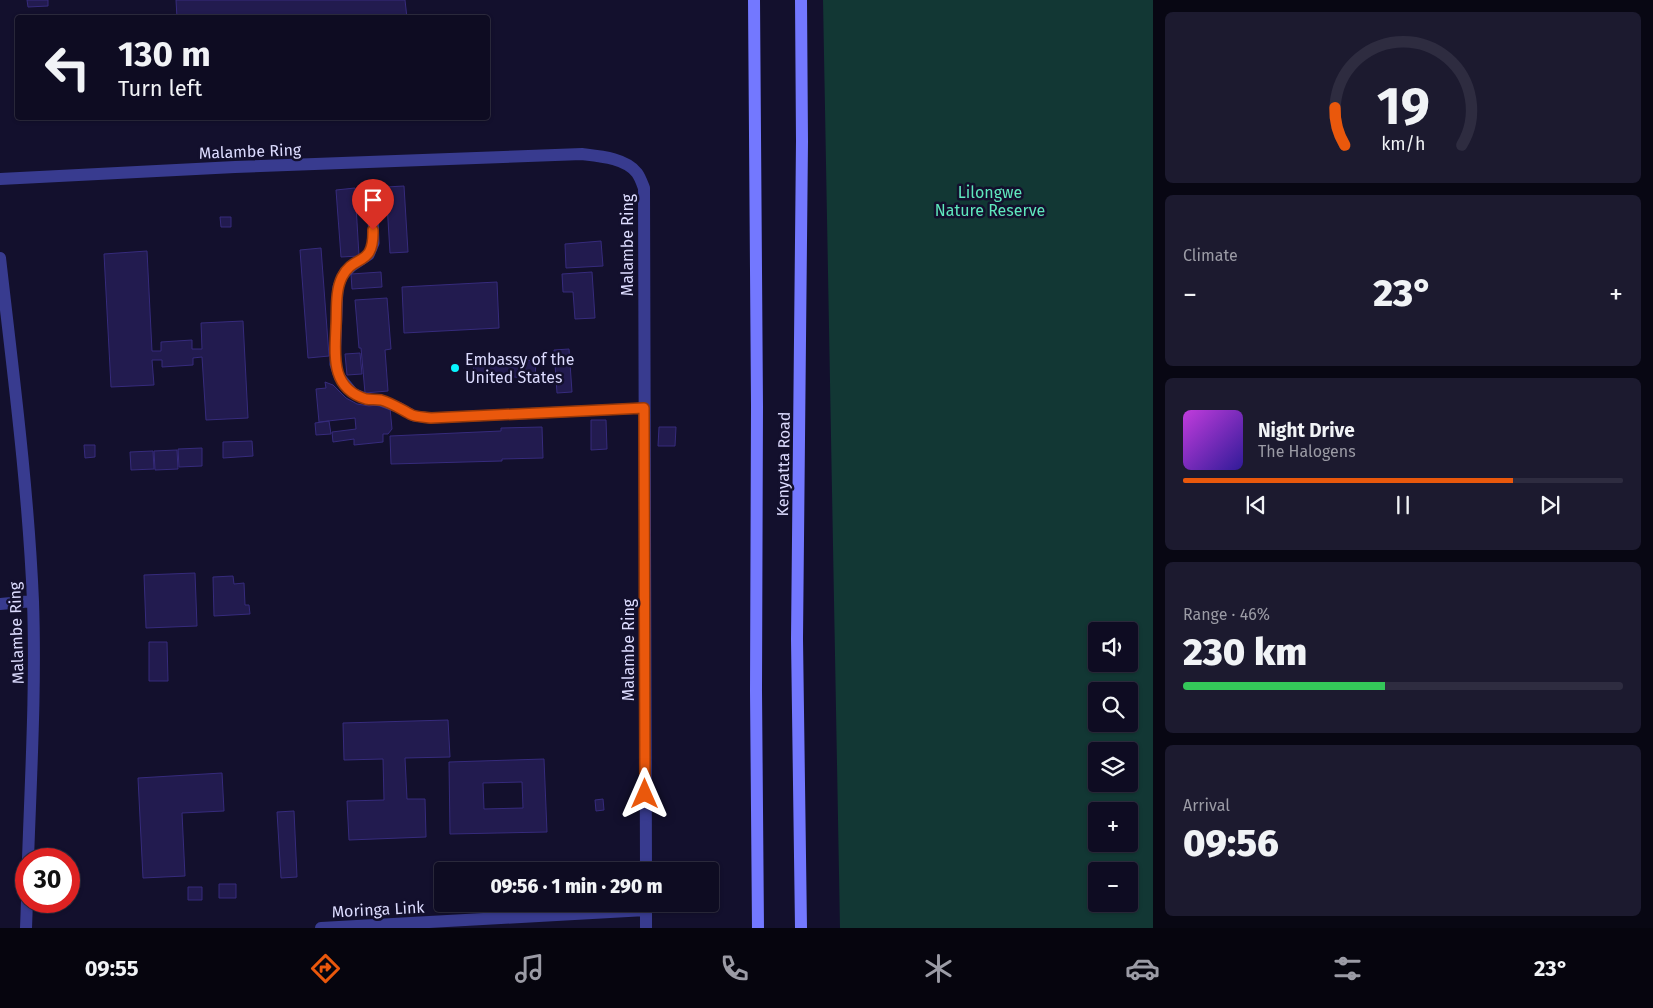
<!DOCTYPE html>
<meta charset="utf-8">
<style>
body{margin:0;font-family:"Fira Sans",sans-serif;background:#1c1a2f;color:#f1f3f6;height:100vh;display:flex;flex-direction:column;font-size:19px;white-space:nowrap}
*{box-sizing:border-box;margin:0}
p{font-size:16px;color:#9b9ba5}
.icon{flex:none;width:28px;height:28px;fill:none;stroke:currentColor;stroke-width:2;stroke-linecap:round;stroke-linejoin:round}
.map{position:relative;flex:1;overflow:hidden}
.sheet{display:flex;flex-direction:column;gap:12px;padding:12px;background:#080713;width:500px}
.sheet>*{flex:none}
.guide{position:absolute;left:15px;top:15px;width:475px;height:105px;border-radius:5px;box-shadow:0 1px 4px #0004,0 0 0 1px #2e2c40;background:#0e0c22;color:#f1f3f6;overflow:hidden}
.tools{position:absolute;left:1088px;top:622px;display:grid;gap:10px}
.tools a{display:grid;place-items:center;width:50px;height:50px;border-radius:5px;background:#0e0c22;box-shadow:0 1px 4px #0004,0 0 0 1px #2e2c40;font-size:25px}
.speed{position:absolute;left:15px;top:848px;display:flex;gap:10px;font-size:25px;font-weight:700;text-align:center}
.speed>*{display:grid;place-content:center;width:65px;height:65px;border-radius:50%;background:#0e0c22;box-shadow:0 1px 4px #0004,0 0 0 1px #2e2c40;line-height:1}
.speed .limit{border:8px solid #d22;background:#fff;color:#111}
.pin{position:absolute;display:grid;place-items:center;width:42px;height:42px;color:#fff;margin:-51px -21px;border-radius:50% 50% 50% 0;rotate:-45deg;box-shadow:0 0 5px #0007}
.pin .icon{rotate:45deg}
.me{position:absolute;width:55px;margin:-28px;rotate:0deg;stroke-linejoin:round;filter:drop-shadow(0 0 4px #0008)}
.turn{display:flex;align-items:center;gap:18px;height:105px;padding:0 20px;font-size:22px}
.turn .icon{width:65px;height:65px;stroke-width:2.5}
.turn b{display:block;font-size:35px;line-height:42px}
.big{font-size:38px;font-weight:800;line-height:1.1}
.sheet .tile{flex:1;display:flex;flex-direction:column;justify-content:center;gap:8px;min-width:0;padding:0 18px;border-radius:8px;background:#1c1a2f}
.sheet .dial{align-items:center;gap:0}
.dial svg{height:130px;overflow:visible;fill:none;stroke:#2e2c40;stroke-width:7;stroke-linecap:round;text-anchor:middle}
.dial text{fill:#f1f3f6;stroke:none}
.song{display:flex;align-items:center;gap:15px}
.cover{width:60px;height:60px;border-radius:8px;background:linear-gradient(135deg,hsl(290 70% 55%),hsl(250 70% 35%))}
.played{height:5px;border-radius:2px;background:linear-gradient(90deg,#ea580c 75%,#2e2c40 75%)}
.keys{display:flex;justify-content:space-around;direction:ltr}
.heat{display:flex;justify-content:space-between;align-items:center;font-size:28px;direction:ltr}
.charge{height:8px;border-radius:4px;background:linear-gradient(90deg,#34c759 46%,#2e2c40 0)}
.trip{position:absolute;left:434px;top:862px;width:285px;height:50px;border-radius:5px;background:#0e0c22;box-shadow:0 1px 4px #0004,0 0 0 1px #2e2c40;font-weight:800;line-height:50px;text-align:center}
.tabs{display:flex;height:80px;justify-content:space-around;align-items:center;background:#06050e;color:#9b9ba5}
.tabs .icon{width:35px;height:35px}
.tabs .current{color:#ea580c}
.tabs b{font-size:22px;color:#f1f3f6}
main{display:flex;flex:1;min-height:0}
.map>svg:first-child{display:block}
.green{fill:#123734;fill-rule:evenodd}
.building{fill:#221b4f;stroke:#362b7c;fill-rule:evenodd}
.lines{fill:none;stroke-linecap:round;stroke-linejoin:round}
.service{stroke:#383b8f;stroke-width:11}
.minor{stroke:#383b8f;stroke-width:12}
.secondary{stroke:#7378ff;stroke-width:12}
.route-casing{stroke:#983908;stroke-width:12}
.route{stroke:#ea580c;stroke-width:9}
.poi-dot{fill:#08f6ff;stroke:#13102d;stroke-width:2}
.labels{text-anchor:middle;stroke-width:5;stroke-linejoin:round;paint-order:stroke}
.street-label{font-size:16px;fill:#dddcff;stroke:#13102d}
.park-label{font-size:16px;fill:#5fe8bd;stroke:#13102d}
.poi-label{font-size:16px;fill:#dddcff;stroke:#13102d;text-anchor:start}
</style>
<main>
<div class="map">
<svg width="1153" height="928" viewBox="0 0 1153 928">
<rect width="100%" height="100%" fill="#13102d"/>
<!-- green -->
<path class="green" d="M823 0H1153V928H840ZM1096 631H1129V664H1096ZM1096 691H1129V724H1096ZM1096 751H1129V784H1096ZM1096 811H1129V844H1096ZM1129 871V904H1096V871Z"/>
<!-- building -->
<path class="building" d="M27 0H48V6L28 7Z
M176 0H405L407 18H177Z
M404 186 408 252 390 253 386 187Z
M355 188 359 256 341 257 336 190Z
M220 217H231V227H221Z
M601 241 603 266 566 268 565 244Z
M321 248 329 356 308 358 300 250Z
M147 251 152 351H161V342L192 340V349H202L201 323 243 321 248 418 206 420 202 357 193 358V365L162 367V360H152L154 385 111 387 104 254Z
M381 272 382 287 352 289 351 274Z
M592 272 595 318 575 319 573 292H563L562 274Z
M497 282 499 328 404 333 402 287Z
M387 298 391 349 385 350 388 391 365 393 361 348H359L355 300Z
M569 349 572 392 557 393 554 350Z
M360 353 362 374 347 375 345 354Z
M475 355 536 361 535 379 473 373Z
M325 382 333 385 346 398 357 404 369 406 385 404 390 408 392 429 388 434H383V442L354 445V439L333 442 332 432 356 429 355 418 319 422 316 389 326 388Z
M591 420H606L607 449 591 450Z
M329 421 331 434 316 435 315 423Z
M542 427 543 458 502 459V461L391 464 390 436 501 431V428Z
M659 427H676L675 446H658Z
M252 441 253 456 223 458V442Z
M84 445H95V457L85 458Z
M202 448V466L179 467 178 449Z
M177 450 178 469 155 470 154 451Z
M153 451 154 469 131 470 130 452Z
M195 573 197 626 146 628 144 575Z
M233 576 234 584 244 583 245 605H249L250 614 214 616 213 577Z
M149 642H167L168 681H149Z
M448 720 450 757 405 758 407 799H425L426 837 349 840 347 801 384 800 383 759 344 760 343 723Z
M544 759 547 832 450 834 449 762ZM522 782 523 808 484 809 483 783Z
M222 773 224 811 182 813 185 876 143 878 138 778Z
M603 799 604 810 596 811 595 800Z
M294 811 297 877 281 878 277 812Z
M547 867V871H453Z
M219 884H236V898H219Z
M188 887H202V900H188Z"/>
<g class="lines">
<!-- service -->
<path class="service" d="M373 217 374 243 369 255 351 267 343 275 338 287 335 364 339 376 353 393 367 399 381 401 400 408 414 416 431 418 644 408"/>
<!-- minor -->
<path class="minor" d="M0 179 235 167 582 154C599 156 626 158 637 173 640 177 642 183 644 188L646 871
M0 258C13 372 28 486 33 601 36 687 31 773 28 859
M0 604 33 601
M646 904V928
M26 928 27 901
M321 928 646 910"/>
<!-- secondary -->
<path class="secondary" d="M754 0 757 406 756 691 758 928
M801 0 802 141 797 639 801 928"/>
</g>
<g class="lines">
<defs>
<path id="route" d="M373 230C374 268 354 253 342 277 335 291 337 310 336 326 335 355 330 388 366 399 371 400 376 399 381 400 392 403 402 410 412 415 417 417 425 417 431 418L644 408 645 794"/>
</defs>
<!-- route casing -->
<use href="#route" class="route-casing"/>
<!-- route -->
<use href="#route" class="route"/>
</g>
<!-- markers -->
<circle class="poi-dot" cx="455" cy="368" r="5"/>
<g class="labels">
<!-- street labels -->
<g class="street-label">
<text transform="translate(250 151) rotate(-2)" y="6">Malambe Ring</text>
<text transform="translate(627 245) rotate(-90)" y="6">Malambe Ring</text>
<text transform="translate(783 464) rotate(-89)" y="6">Kenyatta Road</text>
<text transform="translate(16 633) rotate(-92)" y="6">Malambe Ring</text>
<text transform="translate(628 650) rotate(-90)" y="6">Malambe Ring</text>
<text transform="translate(378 909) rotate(-3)" y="6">Moringa Link</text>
</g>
<!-- park labels -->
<g class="park-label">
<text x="990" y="198">Lilongwe<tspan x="990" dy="18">Nature Reserve</tspan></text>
</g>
<!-- poi labels -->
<g class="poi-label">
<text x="465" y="365">Embassy of the<tspan x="465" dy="18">United States</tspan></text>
</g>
</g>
</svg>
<div class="tools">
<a><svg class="icon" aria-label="sound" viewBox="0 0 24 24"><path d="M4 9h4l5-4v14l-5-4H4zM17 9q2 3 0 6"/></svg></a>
<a><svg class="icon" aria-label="search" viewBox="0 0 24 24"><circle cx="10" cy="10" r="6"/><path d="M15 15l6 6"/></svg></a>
<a><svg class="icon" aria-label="layers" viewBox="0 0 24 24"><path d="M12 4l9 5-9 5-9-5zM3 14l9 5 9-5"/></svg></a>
<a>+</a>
<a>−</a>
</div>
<div class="speed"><div class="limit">30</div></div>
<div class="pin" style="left:373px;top:230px;background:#d93025"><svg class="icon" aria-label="arrive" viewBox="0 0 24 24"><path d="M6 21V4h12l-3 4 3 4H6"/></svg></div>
<svg class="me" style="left:645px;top:794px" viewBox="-20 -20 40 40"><path d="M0-17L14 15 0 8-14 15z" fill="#ea580c" stroke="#fff" stroke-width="4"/></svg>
<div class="trip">09:56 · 1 min · 290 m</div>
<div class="guide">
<div class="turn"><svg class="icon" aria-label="left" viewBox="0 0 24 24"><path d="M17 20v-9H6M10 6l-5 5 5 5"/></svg><div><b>130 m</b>Turn left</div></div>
</div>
</div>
<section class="sheet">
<div class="tile dial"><svg viewBox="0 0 100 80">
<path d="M14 69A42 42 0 1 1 86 69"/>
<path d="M14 69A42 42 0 0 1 8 46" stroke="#ea580c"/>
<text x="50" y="56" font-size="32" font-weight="700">19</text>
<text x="50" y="72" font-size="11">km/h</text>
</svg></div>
<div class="tile"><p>Climate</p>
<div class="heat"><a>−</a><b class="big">23°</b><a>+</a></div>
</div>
<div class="tile">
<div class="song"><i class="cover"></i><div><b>Night Drive</b><p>The Halogens</p></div></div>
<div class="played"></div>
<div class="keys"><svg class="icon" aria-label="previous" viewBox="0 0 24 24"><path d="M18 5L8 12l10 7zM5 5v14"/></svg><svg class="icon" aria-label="pause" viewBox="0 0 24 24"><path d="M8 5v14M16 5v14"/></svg><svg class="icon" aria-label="next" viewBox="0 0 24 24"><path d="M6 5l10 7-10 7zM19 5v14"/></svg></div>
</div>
<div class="tile"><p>Range · 46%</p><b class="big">230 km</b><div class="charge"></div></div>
<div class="tile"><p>Arrival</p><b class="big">09:56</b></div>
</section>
</main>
<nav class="tabs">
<b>09:55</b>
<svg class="icon current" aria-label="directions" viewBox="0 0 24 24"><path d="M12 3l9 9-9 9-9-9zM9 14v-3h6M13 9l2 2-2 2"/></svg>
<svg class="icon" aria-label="music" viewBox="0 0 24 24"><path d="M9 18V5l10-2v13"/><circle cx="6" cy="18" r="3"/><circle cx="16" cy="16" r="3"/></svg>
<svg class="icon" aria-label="phone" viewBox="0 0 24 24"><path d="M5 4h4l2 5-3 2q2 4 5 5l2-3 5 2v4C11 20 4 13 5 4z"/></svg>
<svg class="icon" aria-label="climate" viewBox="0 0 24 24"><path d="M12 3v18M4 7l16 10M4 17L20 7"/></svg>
<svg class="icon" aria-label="car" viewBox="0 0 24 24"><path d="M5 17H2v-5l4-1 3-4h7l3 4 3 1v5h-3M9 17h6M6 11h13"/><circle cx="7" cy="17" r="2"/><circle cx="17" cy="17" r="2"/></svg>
<svg class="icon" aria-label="filters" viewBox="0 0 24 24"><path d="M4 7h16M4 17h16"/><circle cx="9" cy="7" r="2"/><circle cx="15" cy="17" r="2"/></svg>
<b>23°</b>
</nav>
